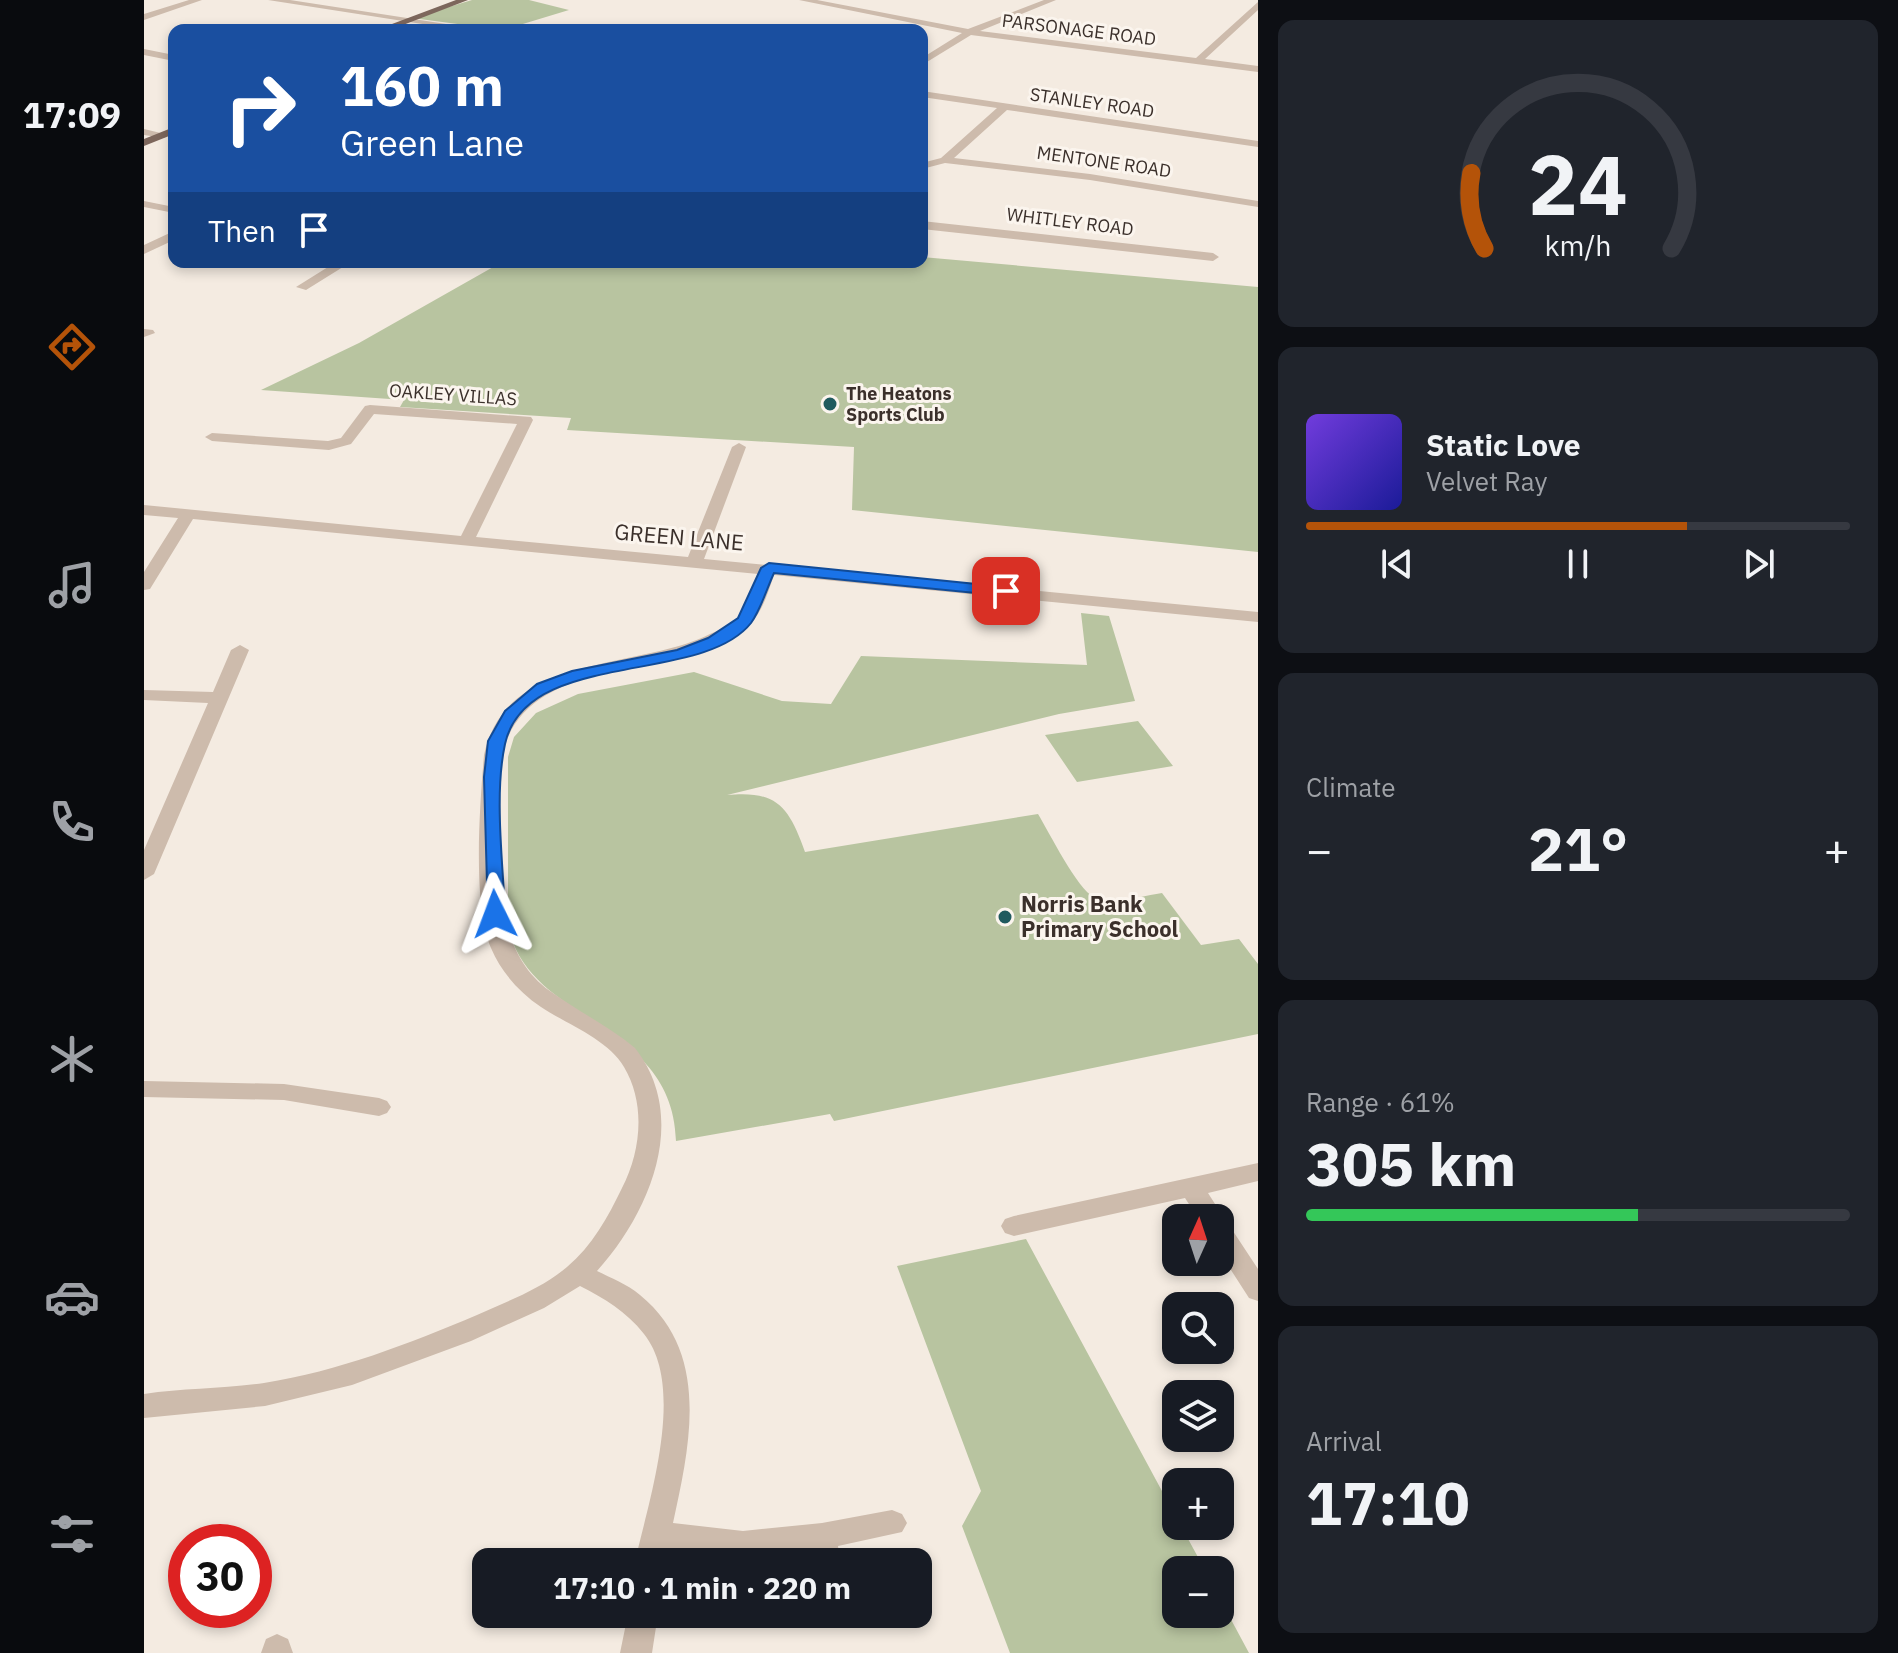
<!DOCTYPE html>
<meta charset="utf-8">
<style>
body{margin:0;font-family:"IBM Plex Sans",sans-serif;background:#20242c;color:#f1f3f6;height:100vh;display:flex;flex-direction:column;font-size:30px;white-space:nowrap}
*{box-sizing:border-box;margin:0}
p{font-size:26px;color:#9ea1a6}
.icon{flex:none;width:44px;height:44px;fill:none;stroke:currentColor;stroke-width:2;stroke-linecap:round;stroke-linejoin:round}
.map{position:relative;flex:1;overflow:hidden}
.drawer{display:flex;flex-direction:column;gap:20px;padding:20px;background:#0d0f14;width:640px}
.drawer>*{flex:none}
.banner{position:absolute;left:24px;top:24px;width:760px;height:244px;border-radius:16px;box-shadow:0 4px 12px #0003;background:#1a4fa0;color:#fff;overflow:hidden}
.needle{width:52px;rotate:3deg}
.tools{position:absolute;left:1018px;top:1204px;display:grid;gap:16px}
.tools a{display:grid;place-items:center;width:72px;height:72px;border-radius:16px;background:#171b24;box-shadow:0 4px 12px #0003;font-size:40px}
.speed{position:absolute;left:24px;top:1524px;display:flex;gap:16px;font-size:40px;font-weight:700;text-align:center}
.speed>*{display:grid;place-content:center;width:104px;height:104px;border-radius:50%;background:#171b24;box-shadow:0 4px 12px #0003;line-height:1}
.speed .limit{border:12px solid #d22;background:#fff;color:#111}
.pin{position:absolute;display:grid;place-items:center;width:68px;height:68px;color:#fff;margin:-34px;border-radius:16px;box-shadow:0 4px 12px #0006}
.me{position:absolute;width:88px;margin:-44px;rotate:357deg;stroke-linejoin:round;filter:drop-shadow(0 0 6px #0008)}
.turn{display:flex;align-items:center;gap:28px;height:168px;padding:0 40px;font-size:36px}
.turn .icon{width:104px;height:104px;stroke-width:2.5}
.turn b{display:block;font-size:56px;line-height:68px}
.then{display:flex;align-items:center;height:76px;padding:0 40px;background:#0003;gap:16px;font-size:30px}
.big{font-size:60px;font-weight:800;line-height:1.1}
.drawer .card{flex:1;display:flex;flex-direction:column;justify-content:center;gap:12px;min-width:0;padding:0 28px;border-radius:16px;background:#20242c}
.drawer .dial{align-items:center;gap:0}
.dial svg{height:208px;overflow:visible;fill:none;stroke:#363941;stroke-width:7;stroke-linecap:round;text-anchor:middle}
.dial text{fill:#f1f3f6;stroke:none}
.song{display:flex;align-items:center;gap:24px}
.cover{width:96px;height:96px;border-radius:12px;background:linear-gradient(135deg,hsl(260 70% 55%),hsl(240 70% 35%))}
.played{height:8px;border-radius:4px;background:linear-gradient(90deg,#b45309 70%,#363941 70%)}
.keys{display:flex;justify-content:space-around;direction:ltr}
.heat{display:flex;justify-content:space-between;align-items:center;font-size:44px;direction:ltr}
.charge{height:12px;border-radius:6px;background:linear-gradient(90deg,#34c759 61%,#363941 0)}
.trip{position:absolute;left:328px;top:1548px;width:460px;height:80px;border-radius:16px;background:#171b24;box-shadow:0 4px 12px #0003;font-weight:800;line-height:80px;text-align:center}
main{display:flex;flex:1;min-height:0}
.menu{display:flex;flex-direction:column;width:144px;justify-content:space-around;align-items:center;background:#090b0e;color:#9ea1a6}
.menu .icon{width:56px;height:56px}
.menu .selected{color:#b45309}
.menu b{font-size:36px;color:#f1f3f6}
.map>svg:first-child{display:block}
.green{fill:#b8c4a0}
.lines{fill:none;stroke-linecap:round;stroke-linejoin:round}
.minor{fill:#cdbbac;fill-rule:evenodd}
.major{fill:#7d675c;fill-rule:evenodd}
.route{fill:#1a73e8;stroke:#114b97;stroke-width:2}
.poi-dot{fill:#1f5a5e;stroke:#fbf5ee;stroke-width:3}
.labels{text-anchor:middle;stroke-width:6;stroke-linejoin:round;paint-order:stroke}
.far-street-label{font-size:18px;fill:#3b302b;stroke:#fbf5ee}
.far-poi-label{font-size:18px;font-weight:bold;fill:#3b302b;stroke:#fbf5ee;text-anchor:start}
.street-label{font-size:22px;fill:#3b302b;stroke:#fbf5ee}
.poi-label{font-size:22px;font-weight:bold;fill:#3b302b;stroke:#fbf5ee;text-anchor:start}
</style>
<main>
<nav class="menu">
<b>17:09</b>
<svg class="icon selected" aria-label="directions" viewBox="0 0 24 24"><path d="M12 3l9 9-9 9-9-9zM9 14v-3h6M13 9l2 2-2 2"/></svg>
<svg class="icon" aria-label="music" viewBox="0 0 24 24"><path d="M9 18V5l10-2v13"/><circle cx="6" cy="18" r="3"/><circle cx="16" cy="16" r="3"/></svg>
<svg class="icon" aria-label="phone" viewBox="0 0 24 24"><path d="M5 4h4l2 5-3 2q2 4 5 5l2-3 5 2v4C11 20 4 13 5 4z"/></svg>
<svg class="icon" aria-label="climate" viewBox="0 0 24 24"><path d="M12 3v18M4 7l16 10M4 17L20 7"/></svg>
<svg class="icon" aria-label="car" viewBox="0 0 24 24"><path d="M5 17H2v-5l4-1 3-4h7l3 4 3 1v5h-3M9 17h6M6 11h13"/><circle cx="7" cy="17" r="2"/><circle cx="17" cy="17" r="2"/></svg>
<svg class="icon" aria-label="filters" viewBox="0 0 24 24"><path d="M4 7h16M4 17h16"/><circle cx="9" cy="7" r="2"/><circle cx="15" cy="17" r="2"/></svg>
</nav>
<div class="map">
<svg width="1114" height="1653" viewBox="0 0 1114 1653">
<rect width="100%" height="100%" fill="#f4ebe1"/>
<!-- green -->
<path class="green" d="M328 0H385L425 10 359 30 268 18Z
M778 257 1114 287V552L708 510 710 447 423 430 427 418 256 407 260 400 117 390 215 343 358 262H778Z
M937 613 965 616 991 701 915 714 583 795C633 790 645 807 661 852L894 814C905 832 933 889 950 897 970 906 997 896 1018 893L1057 945 1095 939 1114 964V1034L690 1121 686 1114 532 1141C529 1020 384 1024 364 926V757L370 737 392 713 434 694 550 672 638 701 687 704 717 656 943 665Z
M994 721 1029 766 933 782 901 735Z
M882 1239 1032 1517V1526H1037L1061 1570H1032V1614H1076V1599L1105 1653H866L818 1526 837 1491 753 1266Z"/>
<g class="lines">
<!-- minor -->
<path class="minor" d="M45 0H58L0 20V14Z
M124 0H146L341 30H317Z
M655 0H673L824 29 900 0H912L836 31 1052 58 1114 2V10L1061 59 1114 66V72L827 35 778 65V58L818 33Z
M0 49 30 55V61L0 55Z
M778 91 1114 141V147L863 110 810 158 946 174 1114 201V207L946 180 801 163 778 169V163L797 158 853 108 778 97Z
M0 129 25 135 20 138 0 135Z
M0 201 30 207V213L0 207Z
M778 221 1069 253 1075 257 1069 261 778 229Z
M30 231V240L0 254V245Z
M192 262H207L162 290 152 287Z
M0 329 9 330 11 333 0 337Z
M226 405 387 417 389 420 332 537 544 557 588 447 595 443 602 447 560 559 1114 612V622L630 575C624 592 619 611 606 624 600 632 589 636 581 640 517 672 392 663 363 740 353 765 357 798 357 824 357 884 352 952 406 991 433 1011 465 1026 491 1048 546 1118 506 1212 453 1271 467 1278 483 1284 496 1295 567 1353 546 1445 529 1523L599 1531 678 1523 748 1510 758 1514 763 1523 758 1532 694 1546 696 1562H666L665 1551 599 1557 524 1549 521 1562H491C504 1502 543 1388 500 1334 482 1311 461 1299 436 1286L400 1308 327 1341 208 1385 121 1406 0 1418V1394C40 1388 80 1389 120 1383 195 1371 264 1344 333 1315 364 1301 397 1289 423 1267 448 1246 464 1217 478 1188 497 1151 502 1104 480 1067 464 1039 422 1024 397 1007 375 992 357 972 347 948 328 903 336 804 340 755 362 652 492 671 566 634 575 630 586 626 593 618 604 607 609 588 614 574L49 519 6 589 0 590V572L34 518 0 515V505L317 536 373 424 230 414 207 444 185 450 68 441 61 437 68 433 184 441 197 438 221 406Z
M96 645 105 650 10 874 0 880V850L64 703 0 700V690L69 692 87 650Z
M0 1081 140 1084 235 1098 243 1101 247 1107 243 1113 235 1116 140 1100 0 1097Z
M1114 1163V1181L1064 1193 1080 1218 1077 1223 1085 1225 1114 1269V1301L1105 1298 1076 1253V1218H1054L1041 1198 870 1236 861 1233 857 1226 861 1219 870 1216Z
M484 1614H514L508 1653H476Z
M133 1634 144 1639 149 1653H117L122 1639Z"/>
<!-- major -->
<path class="major" d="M312 0H324L246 30H232Z
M30 127V134L0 146V139Z"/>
</g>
<!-- route -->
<path class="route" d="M625 563 862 587 870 591 862 596 630 573C623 588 617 609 607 623 557 686 382 648 361 744 350 795 359 862 361 914L351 921 344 919 340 777 344 741 361 711 393 684 428 671 533 650 564 638 594 618 617 568Z"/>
<!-- markers -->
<g class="poi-dot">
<circle cx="686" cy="404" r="8"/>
<circle cx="861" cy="917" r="8"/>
</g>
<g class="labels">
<!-- far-street labels -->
<g class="far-street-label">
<text transform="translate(935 30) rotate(7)" y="6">PARSONAGE ROAD</text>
<text transform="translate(948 103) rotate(8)" y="6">STANLEY ROAD</text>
<text transform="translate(960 162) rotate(8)" y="6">MENTONE ROAD</text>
<text transform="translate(926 222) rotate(7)" y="6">WHITLEY ROAD</text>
<text transform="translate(309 395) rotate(4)" y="6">OAKLEY VILLAS</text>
</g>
<!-- far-poi labels -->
<g class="far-poi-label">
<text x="702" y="400">The Heatons<tspan x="702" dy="21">Sports Club</tspan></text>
</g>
<!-- street labels -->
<g class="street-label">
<text transform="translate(535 537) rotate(5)" y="8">GREEN LANE</text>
</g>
<!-- poi labels -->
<g class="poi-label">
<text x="877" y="912">Norris Bank<tspan x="877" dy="25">Primary School</tspan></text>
</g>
</g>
</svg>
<div class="tools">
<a><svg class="needle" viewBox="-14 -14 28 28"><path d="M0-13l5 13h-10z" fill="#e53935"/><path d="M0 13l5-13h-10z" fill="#9ea1a6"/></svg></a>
<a><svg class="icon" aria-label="search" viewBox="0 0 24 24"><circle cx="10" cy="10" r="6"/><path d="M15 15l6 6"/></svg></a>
<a><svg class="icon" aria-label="layers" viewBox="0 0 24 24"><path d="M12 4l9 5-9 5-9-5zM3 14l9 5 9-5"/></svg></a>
<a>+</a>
<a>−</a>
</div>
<div class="speed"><div class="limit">30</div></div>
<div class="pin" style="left:862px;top:591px;background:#d93025"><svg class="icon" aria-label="arrive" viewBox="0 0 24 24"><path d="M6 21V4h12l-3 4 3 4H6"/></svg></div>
<svg class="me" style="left:351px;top:914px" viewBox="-20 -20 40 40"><path d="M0-17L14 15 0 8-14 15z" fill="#1a73e8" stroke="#fff" stroke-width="4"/></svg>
<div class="trip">17:10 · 1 min · 220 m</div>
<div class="banner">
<div class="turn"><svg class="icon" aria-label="right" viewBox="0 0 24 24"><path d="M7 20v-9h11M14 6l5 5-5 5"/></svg><div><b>160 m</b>Green Lane</div></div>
<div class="then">Then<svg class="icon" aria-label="arrive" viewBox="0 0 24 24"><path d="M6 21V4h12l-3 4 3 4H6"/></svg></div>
</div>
</div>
<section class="drawer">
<div class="card dial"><svg viewBox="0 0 100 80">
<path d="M14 69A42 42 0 1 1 86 69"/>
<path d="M14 69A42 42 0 0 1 9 40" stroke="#b45309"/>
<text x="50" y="56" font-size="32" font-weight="700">24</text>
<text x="50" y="72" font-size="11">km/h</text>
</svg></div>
<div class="card">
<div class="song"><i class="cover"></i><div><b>Static Love</b><p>Velvet Ray</p></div></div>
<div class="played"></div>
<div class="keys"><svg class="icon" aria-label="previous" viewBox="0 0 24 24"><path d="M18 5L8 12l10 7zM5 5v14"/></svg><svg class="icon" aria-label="pause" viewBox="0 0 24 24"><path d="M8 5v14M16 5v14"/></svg><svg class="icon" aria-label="next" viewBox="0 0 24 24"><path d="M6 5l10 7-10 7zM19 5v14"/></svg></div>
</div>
<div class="card"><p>Climate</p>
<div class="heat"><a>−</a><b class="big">21°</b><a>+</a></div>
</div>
<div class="card"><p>Range · 61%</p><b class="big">305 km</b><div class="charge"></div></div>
<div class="card"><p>Arrival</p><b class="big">17:10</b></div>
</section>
</main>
